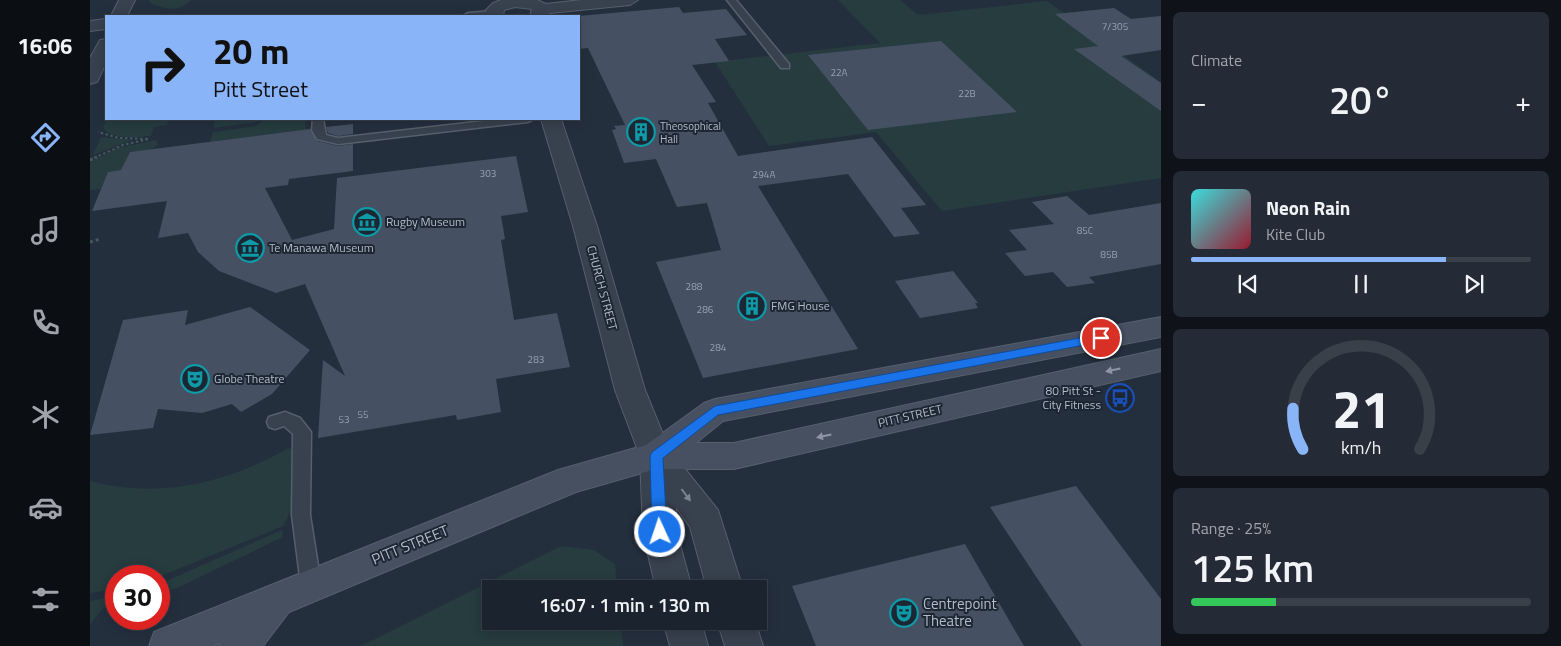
<!DOCTYPE html>
<meta charset="utf-8">
<style>
body{margin:0;font-family:"Titillium Web",sans-serif;background:#242b36;color:#f1f3f6;height:100vh;display:flex;flex-direction:column;font-size:19px;white-space:nowrap}
*{box-sizing:border-box;margin:0}
p{font-size:16px;color:#a0a4aa}
.icon{flex:none;width:28px;height:28px;fill:none;stroke:currentColor;stroke-width:2;stroke-linecap:round;stroke-linejoin:round}
.map{position:relative;flex:1;overflow:hidden}
.sheet{display:flex;flex-direction:column;gap:12px;padding:12px;background:#0f1319;width:400px}
.sheet>*{flex:none}
.hud{position:absolute;left:15px;top:15px;width:475px;height:105px;border-radius:0px;box-shadow:0 2px 12px #0003,0 0 0 1px #39404a;background:#8ab4f8;color:#111;overflow:hidden}
.speed{position:absolute;left:15px;top:565px;display:flex;gap:10px;font-size:25px;font-weight:700;text-align:center}
.speed>*{display:grid;place-content:center;width:65px;height:65px;border-radius:50%;background:#1b232e;box-shadow:0 2px 12px #0003,0 0 0 1px #39404a;line-height:1}
.speed .limit{border:8px solid #d22;background:#fff;color:#111}
.pin{position:absolute;display:grid;place-items:center;width:42px;height:42px;color:#fff;margin:-21px;border:2px solid #fff;border-radius:50%;box-shadow:0 1px 5px #0007}
.me{position:absolute;width:55px;margin:-28px;rotate:357deg;stroke-linejoin:round;filter:drop-shadow(0 0 4px #0008)}
.turn{display:flex;align-items:center;gap:18px;height:105px;padding:0 25px;font-size:22px}
.turn .icon{width:65px;height:65px;stroke-width:2.5}
.turn b{display:block;font-size:35px;line-height:42px}
.big{font-size:38px;font-weight:600;line-height:1.1}
.sheet .card{flex:1;display:flex;flex-direction:column;justify-content:center;gap:8px;min-width:0;padding:0 18px;border-radius:8px;background:#242b36}
.sheet .dial{align-items:center;gap:0}
.dial svg{height:130px;overflow:visible;fill:none;stroke:#39404a;stroke-width:7;stroke-linecap:round;text-anchor:middle}
.dial text{fill:#f1f3f6;stroke:none}
.song{display:flex;align-items:center;gap:15px}
.cover{width:60px;height:60px;border-radius:8px;background:linear-gradient(135deg,hsl(180 70% 55%),hsl(350 70% 35%))}
.played{height:5px;border-radius:2px;background:linear-gradient(90deg,#8ab4f8 75%,#39404a 75%)}
.keys{display:flex;justify-content:space-around;direction:ltr}
.heat{display:flex;justify-content:space-between;align-items:center;font-size:28px;direction:ltr}
.charge{height:8px;border-radius:4px;background:linear-gradient(90deg,#34c759 25%,#39404a 0)}
.trip{position:absolute;left:392px;top:580px;width:285px;height:50px;border-radius:0px;background:#1b232e;box-shadow:0 2px 12px #0003,0 0 0 1px #39404a;font-weight:600;line-height:50px;text-align:center}
main{display:flex;flex:1;min-height:0}
.dock{display:flex;flex-direction:column;width:90px;justify-content:space-around;align-items:center;background:#0b0e12;color:#a0a4aa}
.dock .icon{width:35px;height:35px}
.dock .selected{color:#8ab4f8}
.dock b{font-size:22px;color:#f1f3f6}
.map>svg:first-child{display:block}
.green{fill:#263c3f}
.building{fill:#455162}
.lines{fill:none;stroke-linecap:round;stroke-linejoin:round}
.service-casing{stroke:#565f6c;stroke-width:3}
.minor-casing{stroke:#565f6c;stroke-width:2}
.secondary-casing{stroke:#565f6c;stroke-width:2}
.path-far1{stroke:#44595c;stroke-width:2;stroke-dasharray:2.5 2.5;stroke-linecap:butt}
.path{stroke:#44595c;stroke-width:3;stroke-dasharray:3 3;stroke-linecap:butt}
.service{fill:#38414e;fill-rule:evenodd}
.minor{fill:#38414e;fill-rule:evenodd}
.secondary{fill:#465061;fill-rule:evenodd}
.oneway{fill:#8e96a5}
.oneway2{fill:#7c8592}
.route{fill:#1a73e8;stroke:#114b97}
.labels{text-anchor:middle;stroke-width:4;stroke-linejoin:round;paint-order:stroke}
.number-label{font-size:10px;fill:#98a1af}
.far-poi-label{font-size:11px;fill:#b4bcc9;stroke:#1d2633;text-anchor:start}
.poi-label{font-size:12px;fill:#b4bcc9;stroke:#1d2633;text-anchor:start}
.street-label{font-size:12px;fill:#b4bcc9;stroke:#1d2633}
.near-street-label{font-size:15px;fill:#b4bcc9;stroke:#1d2633}
.near-poi-label{font-size:15px;fill:#b4bcc9;stroke:#1d2633;text-anchor:start}
</style>
<main>
<nav class="dock">
<b>16:06</b>
<svg class="icon selected" aria-label="directions" viewBox="0 0 24 24"><path d="M12 3l9 9-9 9-9-9zM9 14v-3h6M13 9l2 2-2 2"/></svg>
<svg class="icon" aria-label="music" viewBox="0 0 24 24"><path d="M9 18V5l10-2v13"/><circle cx="6" cy="18" r="3"/><circle cx="16" cy="16" r="3"/></svg>
<svg class="icon" aria-label="phone" viewBox="0 0 24 24"><path d="M5 4h4l2 5-3 2q2 4 5 5l2-3 5 2v4C11 20 4 13 5 4z"/></svg>
<svg class="icon" aria-label="climate" viewBox="0 0 24 24"><path d="M12 3v18M4 7l16 10M4 17L20 7"/></svg>
<svg class="icon" aria-label="car" viewBox="0 0 24 24"><path d="M5 17H2v-5l4-1 3-4h7l3 4 3 1v5h-3M9 17h6M6 11h13"/><circle cx="7" cy="17" r="2"/><circle cx="17" cy="17" r="2"/></svg>
<svg class="icon" aria-label="filters" viewBox="0 0 24 24"><path d="M4 7h16M4 17h16"/><circle cx="9" cy="7" r="2"/><circle cx="15" cy="17" r="2"/></svg>
</nav>
<div class="map">
<svg width="1071" height="646" viewBox="0 0 1071 646">
<rect width="100%" height="100%" fill="#242f3e"/>
<!-- green -->
<path class="green" d="M59 0H101C88 13 75 9 60 3Z
M748 0H810L828 15 957 1 1071 82V178L852 211 786 132 679 146 625 62 790 43Z
M17 119H79L77 125 64 127 61 136C48 137 21 140 13 128Z
M120 119H170L166 122 124 128V122Z
M175 119H215L216 130 120 142 123 132 166 126Z
M11 137 42 140 3 155Z
M66 140 68 145 60 150 40 152 31 170 18 172 11 189 0 190V162L28 148Z
M198 448 205 450 202 508 193 526 69 577 26 576V589L0 593V481C69 499 137 484 198 448Z
M192 530 193 537 87 588 69 593V584Z
M471 546 504 550 525 564 527 589H401V621H530L533 646H271Z
M26 596V605L12 609 0 625V601Z"/>
<!-- building -->
<path class="building" d="M589 7 593 13 636 9 657 35 625 39 639 61 602 65 626 102 618 103 648 156 782 137 836 205 811 208 830 234 804 237 758 174 668 186 768 349 613 378 566 262 631 250 617 203 587 207 566 159 534 163 522 130 526 129 524 126 535 125 498 48 489 49V16Z
M1024 8 1041 19 1071 16V50L1031 56 1071 83V111L984 49 1008 46 965 14Z
M851 41 927 112 778 130 718 55Z
M263 124V134L248 136 238 133 236 127Z
M220 129 227 141 248 146 263 144V171L199 179 198 185 175 188 202 240 244 229 247 178 426 156 438 212 411 216 415 239 411 240 424 320 467 313 480 367 406 379 411 412 367 420 366 415 228 438 233 360 255 376 215 284 186 293 129 271 108 252 98 233 68 238 77 201 2 211 18 172 31 170 40 152Z
M977 196 999 215 1071 203V264L999 277 1005 283 977 287 963 272 935 276 915 253 937 250 919 230 964 224 942 202Z
M863 271 888 303H885L888 308 830 318 805 281Z
M160 307 220 350 182 394 151 412 142 404 112 413 68 409 63 428 0 435 33 320 98 310 95 325Z
M986 486 1071 599V646H992L900 507Z
M875 544 934 646H726L702 586Z"/>
<g class="lines">
<defs>
<path id="service" d="M637 0H646L699 64V68H691Z
M404 11 407 12V16H373L378 13Z
M223 119H233L236 135 248 138 411 119H444L438 122 248 144 227 139 222 130Z
M195 412 210 418 221 432 220 515 231 585 228 592 221 594 214 592 211 585 202 515 203 434 194 426 185 429 179 427 177 422 179 417Z"/>
<path id="minor" d="M29 0H45L37 16H21Z
M411 0H447L456 4 491 0H548L540 5 460 13 457 16H440L442 9 425 7 414 10 413 16H397L396 10 403 3Z
M16 19V29L0 31V21Z
M16 39V63L7 82 0 84V58L10 40Z
M451 119H471L507 226 555 390 579 449 628 510 653 589H617L600 527 586 507 587 533 602 589H566L553 533 550 456 525 390 483 226Z
M573 621H611L618 646H580Z
M627 621H665L673 646H635Z"/>
<path id="secondary" d="M1071 317V337L633 421 606 443H644L1071 349V371L644 469H566L486 492 199 612 173 646H129L130 643 123 646H59L64 632 468 470 556 445 614 403 625 399Z"/>
</defs>
<!-- service casing -->
<use href="#service" class="service-casing"/>
<!-- minor casing -->
<use href="#minor" class="minor-casing"/>
<!-- secondary casing -->
<use href="#secondary" class="secondary-casing"/>
<!-- path-far1 -->
<path class="path-far1" d="M4 158 33 145 59 139 29 138 8 132"/>
<!-- path -->
<path class="path" d="M0 160 7 157
M0 242 10 239"/>
<!-- service -->
<use href="#service" class="service"/>
<!-- minor -->
<use href="#minor" class="minor"/>
<!-- secondary -->
<use href="#secondary" class="secondary"/>
</g>
<!-- one-way arrows -->
<defs><path id="oneway-solid" d="M-6-.8H1V-3.2L6.5 0L1 3.2V.8H-6Z" transform="scale(1.25)"/></defs>
<g class="oneway">
<use href="#oneway-solid" transform="translate(1023 370) rotate(168)"/>
<use href="#oneway-solid" transform="translate(734 436) rotate(168)"/>
</g>
<use class="oneway2" href="#oneway-solid" transform="translate(596 495) rotate(53)"/>
<!-- route -->
<path class="route" d="M1011 334 1017 338 1015 341 628 415 573 458 577 532 575 537 570 539 565 537 562 532 560 456 562 452 625 406Z"/>
<!-- icons -->
<defs>
<symbol id="building-ring" viewBox="-11 -11 22 22"><circle r="9.5" fill="#1d2633" stroke="#0f9aa8" stroke-width="1.5"/><path d="M-4-6H4V6H1V3H-1V6H-4ZM-2.5-4.3h1.7v1.8h-1.7ZM.8-4.3h1.7v1.8H.8ZM-2.5-1h1.7V.8h-1.7ZM.8-1h1.7V.8H.8Z" fill="#0f9aa8"/></symbol>
<symbol id="museum-ring" viewBox="-11 -11 22 22"><circle r="9.5" fill="#1d2633" stroke="#0f9aa8" stroke-width="1.5"/><path d="M0-6L6-3V-2H-6V-3ZM-5-1h2V3h-2ZM-1-1h2V3h-2ZM3-1h2V3H3ZM-6 4H6V6H-6Z" fill="#0f9aa8"/></symbol>
<symbol id="theatre-ring" viewBox="-11 -11 22 22"><circle r="9.5" fill="#1d2633" stroke="#0f9aa8" stroke-width="1.5"/><path d="M-5-5.5Q0-4 5-5.5V0Q5 5 0 6Q-5 5-5 0ZM-3.3-2.5H-1v1.5H-3.3ZM1-2.5H3.3v1.5H1ZM-2.8 1Q0 5.5 2.8 1Z" fill="#0f9aa8"/></symbol>
<symbol id="bus-ring" viewBox="-11 -11 22 22"><circle r="9.5" fill="#1d2633" stroke="#1a4fb4" stroke-width="1.5"/><path d="M-5-6H5V4H4V6H2V4H-2V6H-4V4H-5ZM-3.5-4V0h7V-4ZM-3.5 1.2v1.5H-2V1.2ZM2 1.2v1.5H3.5V1.2Z" fill="#1a4fb4"/></symbol>
</defs>
<g fill-rule="evenodd">
<use href="#building-ring" x="535" y="116" width="32" height="32"/>
<use href="#museum-ring" x="261" y="206" width="32" height="32"/>
<use href="#museum-ring" x="144" y="232" width="32" height="32"/>
<use href="#building-ring" x="646" y="290" width="32" height="32"/>
<use href="#theatre-ring" x="89" y="363" width="32" height="32"/>
<use href="#bus-ring" x="1014" y="382" width="32" height="32"/>
<use href="#theatre-ring" x="798" y="597" width="32" height="32"/>
</g>
<g class="labels">
<!-- number labels -->
<g class="number-label">
<text x="1025" y="30">7/305</text>
<text x="749" y="76">22A</text>
<text x="877" y="97">22B</text>
<text x="398" y="177">303</text>
<text x="674" y="178">294A</text>
<text x="995" y="234">85C</text>
<text x="1019" y="258">85B</text>
<text x="604" y="290">288</text>
<text x="615" y="313">286</text>
<text x="628" y="351">284</text>
<text x="446" y="363">283</text>
<text x="273" y="418">55</text>
<text x="254" y="423">53</text>
</g>
<!-- far-poi labels -->
<g class="far-poi-label">
<text x="570" y="130">Theosophical<tspan x="570" dy="13">Hall</tspan></text>
</g>
<!-- poi labels -->
<g class="poi-label">
<text x="296" y="226">Rugby Museum</text>
<text x="179" y="252">Te Manawa Museum</text>
<text x="681" y="310">FMG House</text>
<text x="124" y="383">Globe Theatre</text>
<text x="1011" y="395" text-anchor="end">80 Pitt St -<tspan x="1011" dy="14">City Fitness</tspan></text>
</g>
<!-- street labels -->
<g class="street-label">
<text transform="translate(512 288) rotate(75)" y="4">CHURCH STREET</text>
<text transform="translate(820 416) rotate(-13)" y="4">PITT STREET</text>
</g>
<!-- near-street labels -->
<g class="near-street-label">
<text transform="translate(320 545) rotate(-22)" y="5">PITT STREET</text>
</g>
<!-- near-poi labels -->
<g class="near-poi-label">
<text x="833" y="609">Centrepoint<tspan x="833" dy="17">Theatre</tspan></text>
</g>
</g>
</svg>
<div class="speed"><div class="limit">30</div></div>
<div class="pin" style="left:1011px;top:338px;background:#d93025"><svg class="icon" aria-label="arrive" viewBox="0 0 24 24"><path d="M6 21V4h12l-3 4 3 4H6"/></svg></div>
<svg class="me" style="left:570px;top:532px" viewBox="-20 -20 40 40"><circle r="17" fill="#1a73e8" stroke="#fff" stroke-width="3"/><path d="M0-11L8 9 0 5-8 9z" fill="#fff"/></svg>
<div class="trip">16:07 · 1 min · 130 m</div>
<div class="hud">
<div class="turn"><svg class="icon" aria-label="right" viewBox="0 0 24 24"><path d="M7 20v-9h11M14 6l5 5-5 5"/></svg><div><b>20 m</b>Pitt Street</div></div>
</div>
</div>
<section class="sheet">
<div class="card"><p>Climate</p>
<div class="heat"><a>−</a><b class="big">20°</b><a>+</a></div>
</div>
<div class="card">
<div class="song"><i class="cover"></i><div><b>Neon Rain</b><p>Kite Club</p></div></div>
<div class="played"></div>
<div class="keys"><svg class="icon" aria-label="previous" viewBox="0 0 24 24"><path d="M18 5L8 12l10 7zM5 5v14"/></svg><svg class="icon" aria-label="pause" viewBox="0 0 24 24"><path d="M8 5v14M16 5v14"/></svg><svg class="icon" aria-label="next" viewBox="0 0 24 24"><path d="M6 5l10 7-10 7zM19 5v14"/></svg></div>
</div>
<div class="card dial"><svg viewBox="0 0 100 80">
<path d="M14 69A42 42 0 1 1 86 69"/>
<path d="M14 69A42 42 0 0 1 8 44" stroke="#8ab4f8"/>
<text x="50" y="56" font-size="32" font-weight="700">21</text>
<text x="50" y="72" font-size="11">km/h</text>
</svg></div>
<div class="card"><p>Range · 25%</p><b class="big">125 km</b><div class="charge"></div></div>
</section>
</main>
